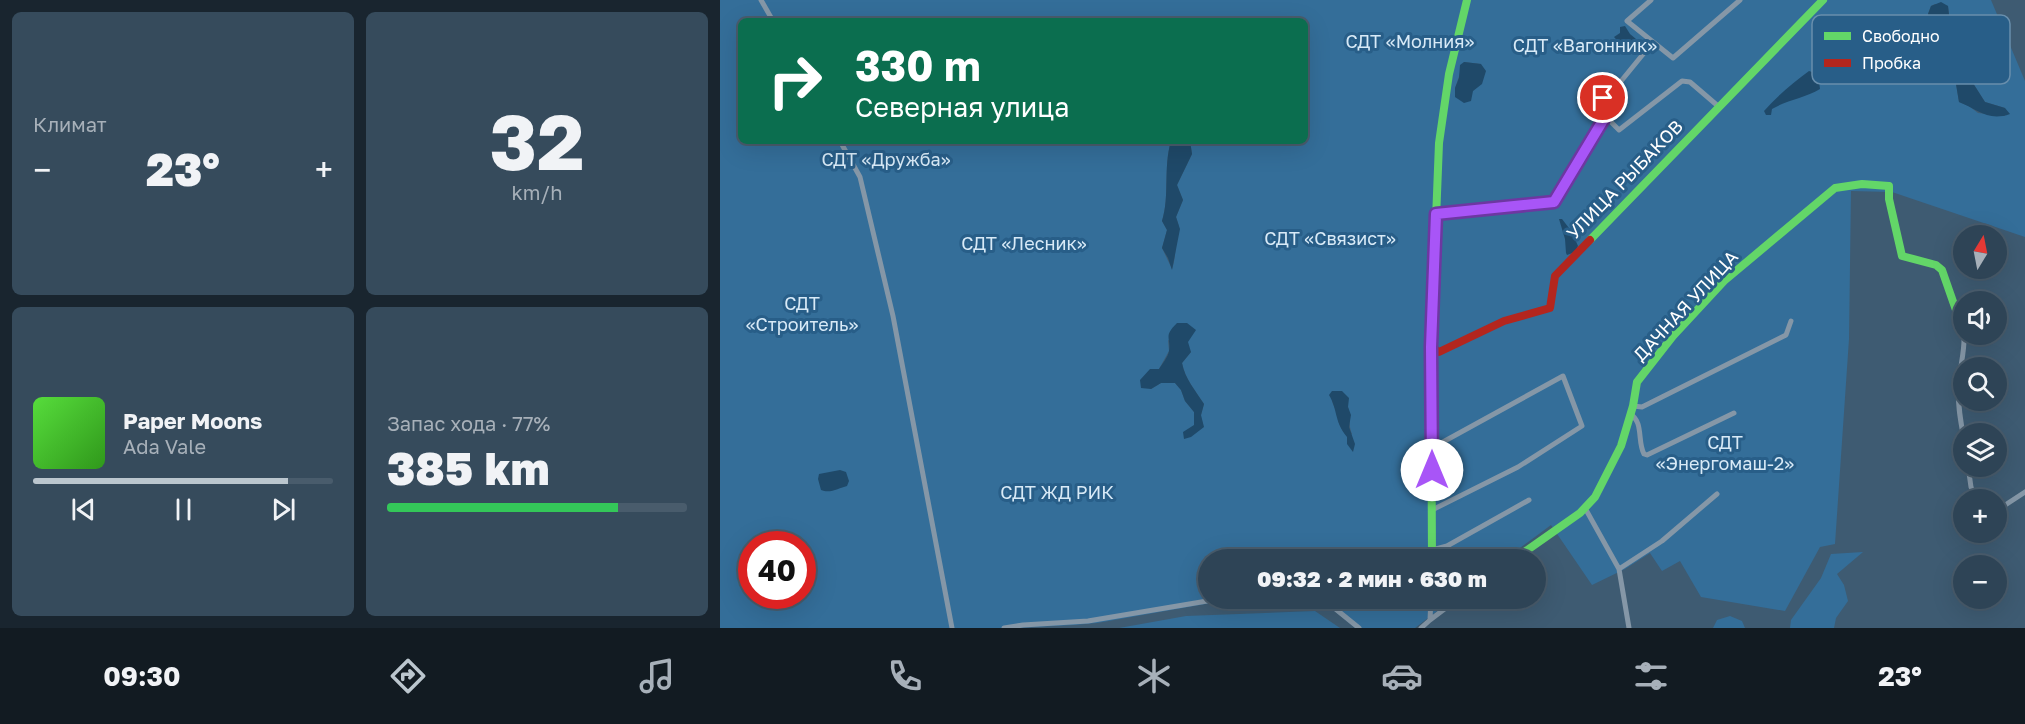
<!DOCTYPE html>
<html lang="ru">
<meta charset="utf-8">
<style>
body{margin:0;font-family:"Golos Text",sans-serif;background:#364b5c;color:#f1f3f6;height:100vh;display:flex;flex-direction:column;font-size:22px;white-space:nowrap}
*{box-sizing:border-box;margin:0}
p{font-size:20px;color:#a7b0b9}
.icon{flex:none;width:33px;height:33px;fill:none;stroke:currentColor;stroke-width:2;stroke-linecap:round;stroke-linejoin:round}
.map{position:relative;flex:1;overflow:hidden}
.panel{display:flex;flex-direction:column;gap:12px;padding:12px;background:#19252f;width:720px}
.panel>*{flex:none}
.guide{position:absolute;left:18px;top:18px;width:570px;height:126px;border-radius:9px;box-shadow:0 6px 24px #0002,0 0 0 2px #495c6c;background:#0b6e4f;color:#fff;overflow:hidden}
.needle{width:39px;rotate:10deg}
.controls{position:absolute;left:1233px;top:225px;display:grid;gap:12px}
.controls a{display:grid;place-items:center;width:54px;height:54px;border-radius:50%;background:#2e4456;box-shadow:0 6px 24px #0002,0 0 0 2px #495c6c;font-size:30px}
.speed{position:absolute;left:18px;top:531px;display:flex;gap:12px;font-size:30px;font-weight:700;text-align:center}
.speed>*{display:grid;place-content:center;width:78px;height:78px;border-radius:50%;background:#2e4456;box-shadow:0 6px 24px #0002,0 0 0 2px #495c6c;line-height:1}
.speed .limit{border:9px solid #d22;background:#fff;color:#111}
.pin{position:absolute;display:grid;place-items:center;width:51px;height:51px;color:#fff;margin:-26px;border:3px solid #fff;border-radius:50%;box-shadow:0 2px 6px #0007}
.me{position:absolute;width:66px;margin:-33px;rotate:0deg;stroke-linejoin:round;filter:drop-shadow(0 0 4px #0008)}
.turn{display:flex;align-items:center;gap:21px;height:126px;padding:0 18px;font-size:27px}
.turn .icon{width:78px;height:78px;stroke-width:2.5}
.turn b{display:block;font-size:42px;line-height:51px}
.big{font-size:45px;font-weight:800;line-height:1.1}
.panel .tile{flex:1;display:flex;flex-direction:column;justify-content:center;gap:9px;min-width:0;padding:0 21px;border-radius:9px;background:#364b5c}
.panel .dial{align-items:center;gap:0}
.dial b{font-size:78px;line-height:1}
.song{display:flex;align-items:center;gap:18px}
.cover{width:72px;height:72px;border-radius:9px;background:linear-gradient(135deg,hsl(110 70% 55%),hsl(110 70% 35%))}
.played{height:6px;border-radius:3px;background:linear-gradient(90deg,#bbc6ce 85%,#495c6c 85%)}
.keys{display:flex;justify-content:space-around;direction:ltr}
.heat{display:flex;justify-content:space-between;align-items:center;font-size:33px;direction:ltr}
.charge{height:9px;border-radius:4px;background:linear-gradient(90deg,#34c759 77%,#495c6c 0)}
.panel .tiles{flex:1;display:grid;gap:12px;grid-template-columns:repeat(2,1fr)}
.trip{position:absolute;left:478px;top:549px;width:348px;height:60px;border-radius:30px;background:#2e4456;box-shadow:0 6px 24px #0002,0 0 0 2px #495c6c;font-weight:800;line-height:60px;text-align:center}
.tab-bar{display:flex;height:96px;justify-content:space-around;align-items:center;background:#121b22;color:#a7b0b9}
.tab-bar .icon{width:42px;height:42px}
.tab-bar .selected{color:#bbc6ce}
.tab-bar b{font-size:27px;color:#f1f3f6}
main{display:flex;flex:1;min-height:0}
.map>svg:first-child{display:block}
.green{fill:#346e99;fill-rule:evenodd}
.water{fill:#1f4969}
.lines{fill:none;stroke-linecap:round;stroke-linejoin:round}
.street{stroke:#8597a7;stroke-width:5}
.fast{stroke:#63d668;stroke-width:8}
.jam{stroke:#b3261e;stroke-width:8}
.route-casing{stroke:#6d37a1;stroke-width:15}
.route{stroke:#a855f7;stroke-width:10}
.labels{text-anchor:middle;stroke-width:6;stroke-linejoin:round;paint-order:stroke}
.park-label{font-size:18px;fill:#d8eaf7;stroke:#285e88}
.street-label{font-size:18px;fill:#fff;stroke:#285e88}
.key{fill:#285e88;stroke:#688eac;stroke-width:1.5}
.key-label{font-size:16px;fill:#fff}
</style>
<main>
<section class="panel">
<div class="tiles">
<div class="tile"><p>Климат</p>
<div class="heat"><a>−</a><b class="big">23°</b><a>+</a></div>
</div>
<div class="tile dial"><b>32</b><p>km/h</p></div>
<div class="tile">
<div class="song"><i class="cover"></i><div><b>Paper Moons</b><p>Ada Vale</p></div></div>
<div class="played"></div>
<div class="keys"><svg class="icon" aria-label="previous" viewBox="0 0 24 24"><path d="M18 5L8 12l10 7zM5 5v14"/></svg><svg class="icon" aria-label="pause" viewBox="0 0 24 24"><path d="M8 5v14M16 5v14"/></svg><svg class="icon" aria-label="next" viewBox="0 0 24 24"><path d="M6 5l10 7-10 7zM19 5v14"/></svg></div>
</div>
<div class="tile"><p>Запас хода · 77%</p><b class="big">385 km</b><div class="charge"></div></div>
</div>
</section>
<div class="map">
<svg width="1305" height="628" viewBox="0 0 1305 628">
<rect width="100%" height="100%" fill="#3e5b72"/>
<!-- green -->
<path class="green" d="M0 0H1271L1305 81V237L1172 192 1131 191 1129 339 1115 544 1100 547 1065 611 981 597 960 561 942 571 930 553 905 569 872 585 831 525 785 559 489 560V598L514 599 377 623 354 625 294 628H0ZM1215 4 1228 6 1229 15 1234 18 1235 22 1240 52 1244 56 1251 71V80L1265 102 1285 108V116L1258 113 1249 106 1239 102 1236 84 1225 66 1227 49 1218 39 1208 14 1211 6ZM21 21H585V141H470L472 154 457 185 463 200 456 217C462 233 457 231 456 245 455 254 455 260 452 269L442 248 447 230 442 221C450 196 443 168 451 141H21ZM744 62 761 64 753 91 735 88ZM448 340 471 352 462 363C465 379 475 390 484 404L481 415 464 439 474 425V412L465 401 461 390 455 383H441L431 389 430 369H439L449 351ZM612 399 628 407C631 417 628 425 632 434L628 437C621 429 618 424 617 414 616 408 612 405 612 399ZM32 544H82V596H32Z
M1143 552 1117 574 1124 585 1128 601 1116 618 1114 628H1070L1071 620 1101 578 1111 554Z
M600 599H733L695 628H635Z
M595 611 620 628H399L466 616Z
M1010 616 1022 621 1025 628H993L997 620Z"/>
<!-- water -->
<path class="water" d="M1221 2 1228 6 1229 15 1234 18 1240 52 1244 56 1251 71V80L1265 102 1285 108 1290 114C1268 122 1257 109 1239 102L1236 84 1225 66 1227 49 1218 39 1208 14 1211 6Z
M905 26 910 34 916 39V43L911 42 904 48 894 37 900 33V27Z
M744 62 761 64 766 71 762 84 753 91 751 101 744 103 735 97V88L739 78 740 65Z
M1089 71C1098 73 1099 81 1100 89 1085 98 1067 100 1052 109L1051 115H1046L1044 111C1057 96 1073 83 1089 71Z
M451 141H470L472 154 457 185 463 200 456 217 460 229 452 270 448 258 442 248 447 230 442 221C450 196 443 168 451 141Z
M839 219H842L852 232 858 246 855 252 847 255 846 253 845 239Z
M457 323H467L476 330 468 342 471 352 462 363C465 379 475 390 484 404L481 415 484 427 471 437 464 439 463 432 474 425V412L465 401 461 390 455 383H441L431 389 421 388 420 380 430 369H439C442 364 448 357 449 351 451 336 443 337 457 323Z
M612 391H622L629 398 628 407 631 415 629 427 635 444 633 452 627 444V437C614 421 618 410 609 395Z
M120 470 126 472 129 481 127 486C119 488 110 494 101 490L98 479 99 474Z"/>
<g class="lines">
<!-- street -->
<path class="street" d="M41 0 53 21
M931 0 907 21 953 58 1020 0
M886 117 899 130 962 81 970 82 998 106
M120 141 140 177 173 316 232 628
M715 215 836 201 886 117V106L883 98 893 91 933 42
M913 406 922 407 1066 335 1071 321
M910 414C924 422 917 441 924 454L927 455 1014 413
M1244 439C1240 419 1237 401 1239 382 1240 366 1245 351 1244 334
M712 448 843 376 862 426 798 467 712 510
M1248 466 1251 487 1257 500
M865 508 899 569 909 628
M1276 511 1305 492
M712 550 727 546 809 500
M899 569 942 541 997 494
M602 598 639 628
M710 620 739 598
M284 628 303 625 368 621 505 598
M701 628 710 620 711 598"/>
<!-- fast -->
<path class="fast" d="M870 240 1103 0
M712 560 711 347 719 143 729 74 747 0
M793 560 860 513 875 497 901 446 913 406 917 382 953 336 1004 281 1115 188 1142 184 1169 186V199L1182 256 1216 265 1222 270 1244 333"/>
<!-- jam -->
<path class="jam" d="M711 347 719 352 784 321 830 308 835 276 870 240"/>
</g>
<g class="lines">
<defs>
<path id="route" d="M712 470 711 347 716 214 834 202 885 117 886 106 883 98"/>
</defs>
<!-- route casing -->
<use href="#route" class="route-casing"/>
<!-- route -->
<use href="#route" class="route"/>
</g>
<g class="labels">
<!-- park labels -->
<g class="park-label">
<text x="690" y="48">СДТ «Молния»</text>
<text x="865" y="52">СДТ «Вагонник»</text>
<text x="166" y="166">СДТ «Дружба»</text>
<text x="610" y="245">СДТ «Связист»</text>
<text x="304" y="250">СДТ «Лесник»</text>
<text x="82" y="310">СДТ<tspan x="82" dy="21">«Строитель»</tspan></text>
<text x="1005" y="449">СДТ<tspan x="1005" dy="21">«Энергомаш-2»</tspan></text>
<text x="337" y="499">СДТ ЖД РИК</text>
</g>
<!-- street labels -->
<g class="street-label">
<text transform="translate(905 180) rotate(-46)" y="6">УЛИЦА РЫБАКОВ</text>
<text transform="translate(966 306) rotate(-47)" y="6">ДАЧНАЯ УЛИЦА</text>
</g>
</g>
<!-- legend -->
<rect x="1092" y="15" width="198" height="69" rx="9" class="key"/>
<rect x="1104" y="32" width="27" height="8" fill="#63d668"/>
<rect x="1104" y="59" width="27" height="8" fill="#b3261e"/>
<g class="key-label">
<text x="1142" y="42">Свободно</text>
<text x="1142" y="69">Пробка</text>
</g>
</svg>
<div class="controls">
<a><svg class="needle" viewBox="-14 -14 28 28"><path d="M0-13l5 13h-10z" fill="#e53935"/><path d="M0 13l5-13h-10z" fill="#a7b0b9"/></svg></a>
<a><svg class="icon" aria-label="sound" viewBox="0 0 24 24"><path d="M4 9h4l5-4v14l-5-4H4zM17 9q2 3 0 6"/></svg></a>
<a><svg class="icon" aria-label="search" viewBox="0 0 24 24"><circle cx="10" cy="10" r="6"/><path d="M15 15l6 6"/></svg></a>
<a><svg class="icon" aria-label="layers" viewBox="0 0 24 24"><path d="M12 4l9 5-9 5-9-5zM3 14l9 5 9-5"/></svg></a>
<a>+</a>
<a>−</a>
</div>
<div class="speed"><div class="limit">40</div></div>
<div class="pin" style="left:883px;top:98px;background:#d93025"><svg class="icon" aria-label="arrive" viewBox="0 0 24 24"><path d="M6 21V4h12l-3 4 3 4H6"/></svg></div>
<svg class="me" style="left:712px;top:470px" viewBox="-20 -20 40 40"><circle r="19" fill="#fff"/><path d="M0-13L10 11 0 6-10 11z" fill="#a855f7"/></svg>
<div class="trip">09:32 · 2 мин · 630 m</div>
<div class="guide">
<div class="turn"><svg class="icon" aria-label="right" viewBox="0 0 24 24"><path d="M7 20v-9h11M14 6l5 5-5 5"/></svg><div><b>330 m</b>Северная улица</div></div>
</div>
</div>
</main>
<nav class="tab-bar">
<b>09:30</b>
<svg class="icon selected" aria-label="directions" viewBox="0 0 24 24"><path d="M12 3l9 9-9 9-9-9zM9 14v-3h6M13 9l2 2-2 2"/></svg>
<svg class="icon" aria-label="music" viewBox="0 0 24 24"><path d="M9 18V5l10-2v13"/><circle cx="6" cy="18" r="3"/><circle cx="16" cy="16" r="3"/></svg>
<svg class="icon" aria-label="phone" viewBox="0 0 24 24"><path d="M5 4h4l2 5-3 2q2 4 5 5l2-3 5 2v4C11 20 4 13 5 4z"/></svg>
<svg class="icon" aria-label="climate" viewBox="0 0 24 24"><path d="M12 3v18M4 7l16 10M4 17L20 7"/></svg>
<svg class="icon" aria-label="car" viewBox="0 0 24 24"><path d="M5 17H2v-5l4-1 3-4h7l3 4 3 1v5h-3M9 17h6M6 11h13"/><circle cx="7" cy="17" r="2"/><circle cx="17" cy="17" r="2"/></svg>
<svg class="icon" aria-label="filters" viewBox="0 0 24 24"><path d="M4 7h16M4 17h16"/><circle cx="9" cy="7" r="2"/><circle cx="15" cy="17" r="2"/></svg>
<b>23°</b>
</nav>
